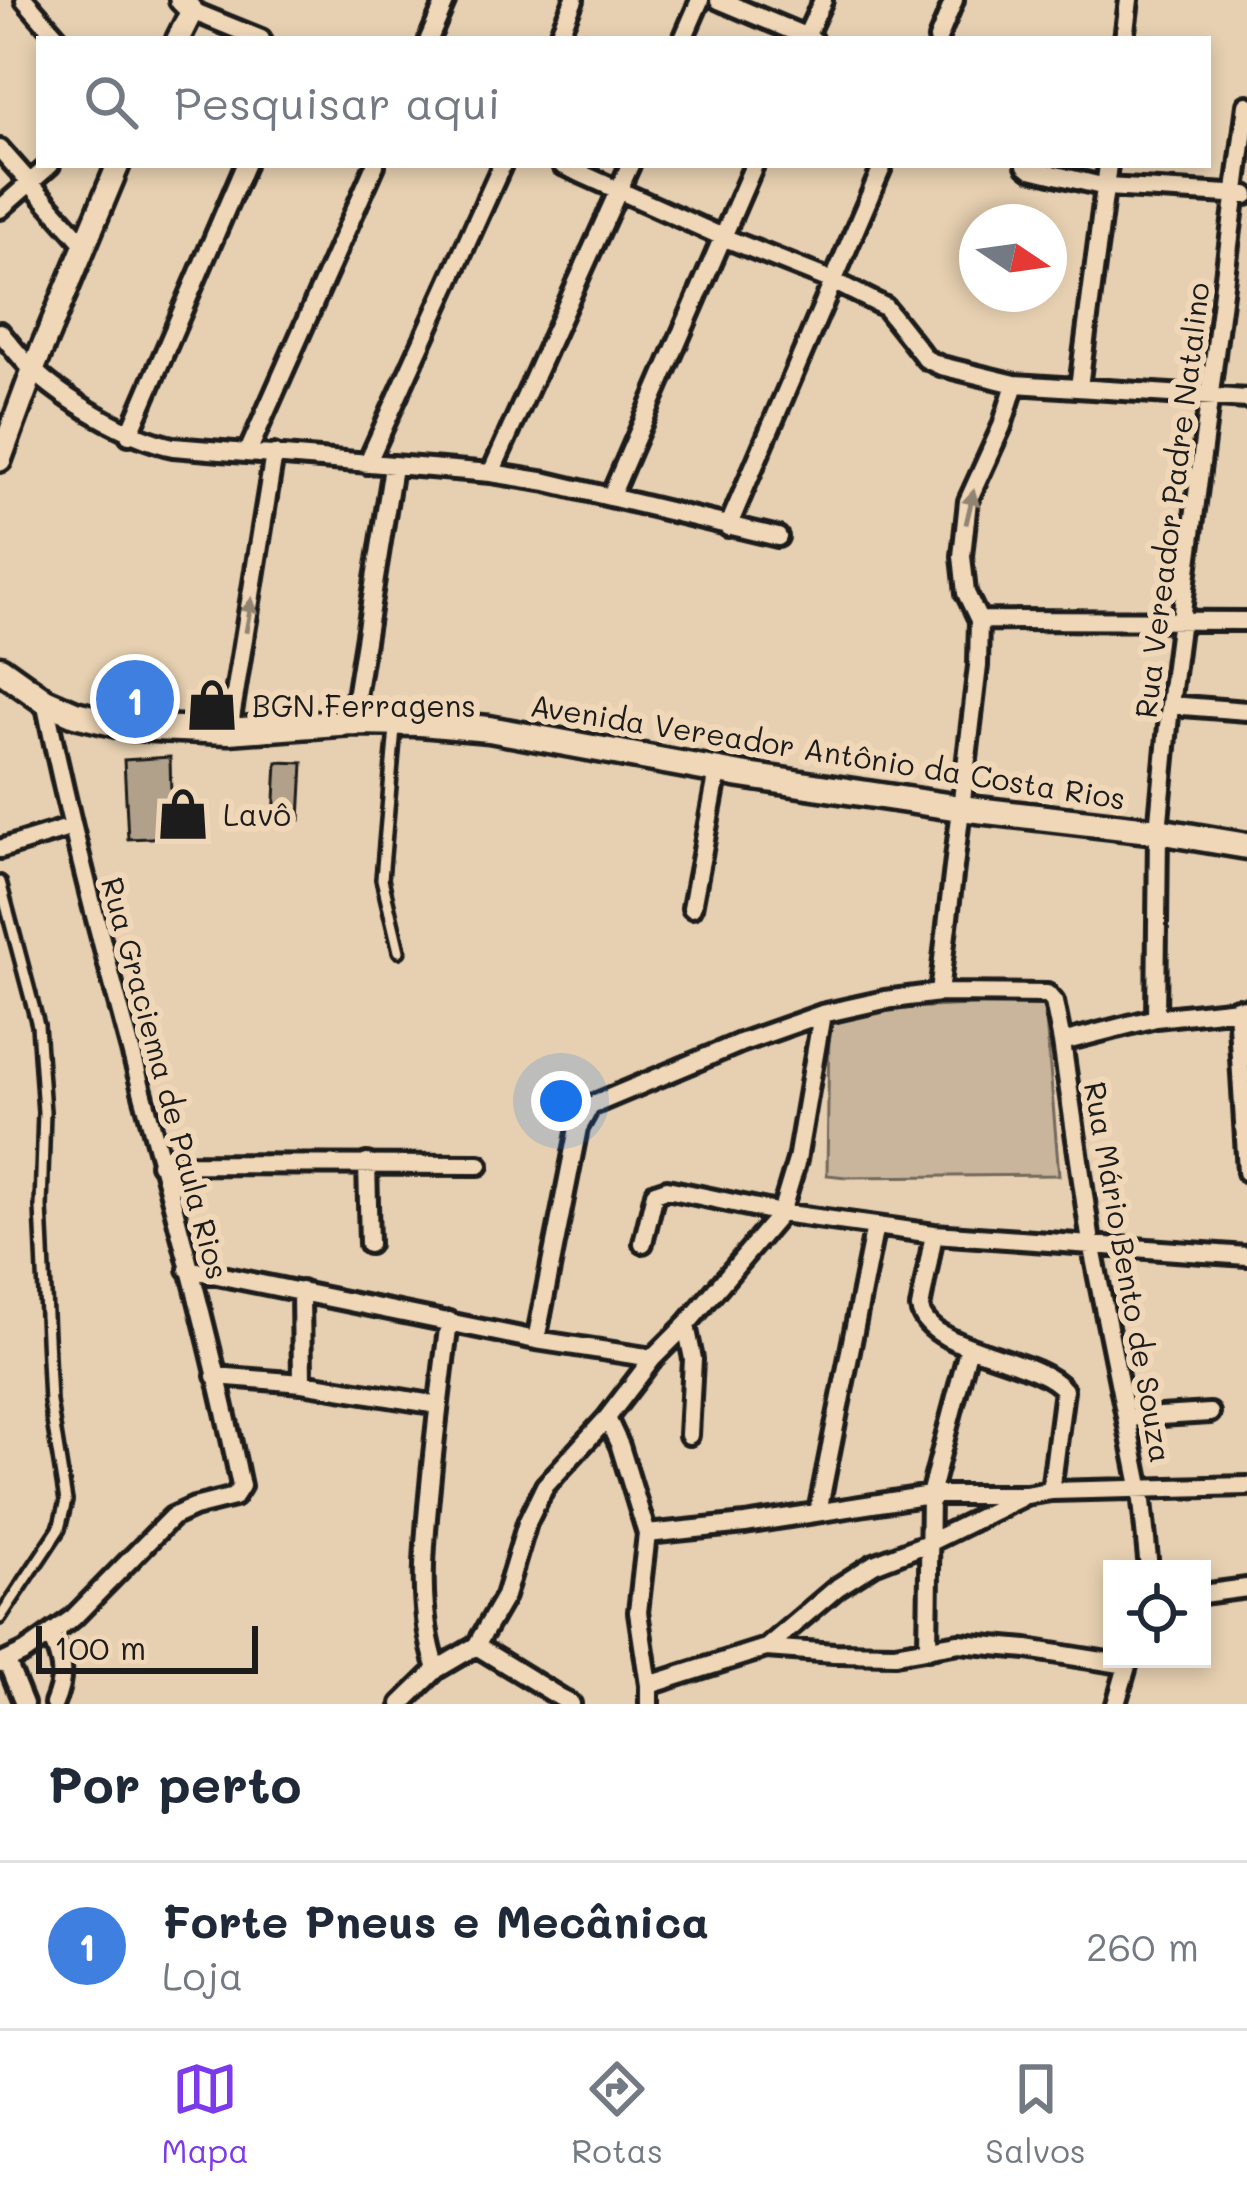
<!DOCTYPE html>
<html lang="pt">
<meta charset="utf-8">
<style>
:root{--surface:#fff;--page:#f2f2f3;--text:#1f2937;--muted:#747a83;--line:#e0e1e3;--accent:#7c3aed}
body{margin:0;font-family:Mali,sans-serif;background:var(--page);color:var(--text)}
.controls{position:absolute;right:36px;bottom:36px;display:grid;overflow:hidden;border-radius:0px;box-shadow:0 6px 18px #0003}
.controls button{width:108px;height:108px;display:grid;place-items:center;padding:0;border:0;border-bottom:3px solid var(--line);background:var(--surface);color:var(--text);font:60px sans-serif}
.compass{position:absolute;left:959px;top:204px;width:108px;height:108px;border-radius:50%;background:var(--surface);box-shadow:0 6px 18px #0003;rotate:103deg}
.scale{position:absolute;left:36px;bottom:30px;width:222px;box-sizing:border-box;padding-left:12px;border:6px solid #1c1c1c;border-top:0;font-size:33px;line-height:42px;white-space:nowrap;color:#1c1c1c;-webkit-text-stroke:9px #efd7b7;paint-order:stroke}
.you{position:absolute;left:561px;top:1101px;width:42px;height:42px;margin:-30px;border:9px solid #fff;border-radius:50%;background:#1a73e8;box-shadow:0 0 0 18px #1a73e833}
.badge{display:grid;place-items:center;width:78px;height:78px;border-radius:50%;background:var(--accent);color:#fff;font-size:39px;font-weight:700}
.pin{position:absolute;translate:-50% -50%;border:6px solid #fff;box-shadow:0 3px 12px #0006}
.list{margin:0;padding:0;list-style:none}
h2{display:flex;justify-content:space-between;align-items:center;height:156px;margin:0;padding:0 48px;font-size:51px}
h2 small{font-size:39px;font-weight:400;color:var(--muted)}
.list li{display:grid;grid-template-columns:78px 1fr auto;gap:36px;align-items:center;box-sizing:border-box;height:168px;padding:0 48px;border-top:3px solid var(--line)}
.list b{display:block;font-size:45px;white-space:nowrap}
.list p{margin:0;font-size:39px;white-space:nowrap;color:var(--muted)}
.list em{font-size:39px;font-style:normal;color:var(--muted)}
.icon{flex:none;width:66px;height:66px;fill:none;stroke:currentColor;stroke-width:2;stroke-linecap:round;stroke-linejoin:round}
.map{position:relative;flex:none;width:1247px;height:1704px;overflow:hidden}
.search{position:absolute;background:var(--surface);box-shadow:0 6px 18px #0003;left:36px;right:36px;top:36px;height:132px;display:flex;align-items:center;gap:30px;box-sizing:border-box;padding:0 42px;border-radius:0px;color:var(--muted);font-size:45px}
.sheet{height:324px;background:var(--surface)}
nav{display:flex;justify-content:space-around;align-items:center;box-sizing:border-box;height:168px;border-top:3px solid var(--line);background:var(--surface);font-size:33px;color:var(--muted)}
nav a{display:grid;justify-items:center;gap:6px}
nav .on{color:var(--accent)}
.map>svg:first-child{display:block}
.green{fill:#c9b59b;stroke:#72685c;stroke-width:3}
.building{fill:#b1a18a;stroke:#1c1c1c;stroke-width:3}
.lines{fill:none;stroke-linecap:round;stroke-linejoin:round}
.service-casing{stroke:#1c1c1c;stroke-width:18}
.minor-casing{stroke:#1c1c1c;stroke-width:26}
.tertiary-casing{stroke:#1c1c1c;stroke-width:30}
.secondary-casing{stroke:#1c1c1c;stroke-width:33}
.service{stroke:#efd7b7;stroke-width:9}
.minor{stroke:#efd7b7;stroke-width:16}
.tertiary{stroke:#efd7b7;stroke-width:21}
.secondary{stroke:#efd7b7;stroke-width:24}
.oneway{fill:#908371}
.labels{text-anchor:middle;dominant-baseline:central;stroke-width:12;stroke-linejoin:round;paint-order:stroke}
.street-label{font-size:30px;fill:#1c1c1c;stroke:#efd7b7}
.poi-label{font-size:30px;fill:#1c1c1c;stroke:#efd7b7;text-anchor:start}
</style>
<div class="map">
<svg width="1247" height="1704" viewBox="0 0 1247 1704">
<rect width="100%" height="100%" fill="#e7d0b1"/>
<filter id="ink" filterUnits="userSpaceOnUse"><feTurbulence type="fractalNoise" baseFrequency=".00833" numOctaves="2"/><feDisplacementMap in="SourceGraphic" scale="24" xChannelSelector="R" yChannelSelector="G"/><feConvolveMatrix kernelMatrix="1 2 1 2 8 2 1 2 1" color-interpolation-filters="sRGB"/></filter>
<g filter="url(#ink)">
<path class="green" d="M1038,1002L1045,1008L1059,1175L846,1177L827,1175L829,1025L886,1009Z"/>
<path class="building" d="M170,757L172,837L128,839L124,760Z
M277,762L303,763L300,820L274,819Z"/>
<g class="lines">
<g class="service-casing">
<path id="service" d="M395,728L382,879L399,951
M0,882L38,1025L44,1112L41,1207L50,1402L66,1501L59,1529L0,1618"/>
</g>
<g class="minor-casing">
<path id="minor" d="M25,0L59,39
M719,0L812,39
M192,11L261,39
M429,39L446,0
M557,39L574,0
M683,39L700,0
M805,39L823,0
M938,39L954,0
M1124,39L1129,0
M0,149L84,244
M562,165L725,238L833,281L885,307L926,359L941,366L1015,384L1247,399
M1026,165L1031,169L1106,187L1246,195
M0,209L50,165
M0,332C10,344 20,357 31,368C63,399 129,438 173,447L491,473L547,482L778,537
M1079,387L1108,165
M129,435L245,165
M248,452L375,165
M367,464L502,165
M491,473L630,165
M611,496L754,165
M728,527L883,165
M979,620L1247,621
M1170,705L1247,711
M352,722L393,467
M229,731L274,454
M0,849L72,827
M692,908L718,771
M939,993L978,666L979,620L966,593L962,556L968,501L1002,426L1015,384
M1237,1008L1247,1172
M1156,1018L1158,831L1170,705L1247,105
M1062,1042L1156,1018L1247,1008
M367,1163L369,1244
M160,1164L479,1165
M934,1234L920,1308C929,1352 1037,1356 1064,1390L1051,1491
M643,1243L655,1193L667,1189L781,1213L934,1234L1247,1256
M188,1269L536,1340L653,1358
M301,1291L302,1383
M686,1325L693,1359L689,1435
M536,1340L578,1128L590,1106L740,1043L822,1014L885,1000L939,993L1047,994L1054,1002L1062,1042L1091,1243L1141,1491L1149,1569
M215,1376L302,1383L438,1405
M607,1418L620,1446L647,1534L638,1612L649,1685V1704
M1127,1418L1210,1413
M818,1512L875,1226
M647,1534L745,1524L930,1495H1026L1051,1491L1247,1486
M1202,1594L1247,1588
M51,1635C62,1664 66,1675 54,1704
M476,1646L571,1704
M766,1648L838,1587L874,1564L928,1543L1022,1497
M928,1649L930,1495L969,1347
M7,1662L24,1704
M0,1664L25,1652L73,1618L172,1517L194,1507L234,1497L241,1486C187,1221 98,965 45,701
M437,1669C417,1609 424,1548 430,1486C435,1431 442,1376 449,1321
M649,1685L766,1648L834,1653L895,1654L959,1643L1027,1649L1127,1665
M401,1704L437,1669L476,1646L505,1596L527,1523L545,1486L607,1418L653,1358L686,1325L781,1213L797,1160L822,1014
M1116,1704L1129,1659"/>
</g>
<g class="tertiary-casing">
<path id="tertiary" d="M178,39L192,11L181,0
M0,460L33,370L118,165"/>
</g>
<g class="secondary-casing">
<path id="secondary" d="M0,669L45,701L75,714L130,727L229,731L352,722L420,723L489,729L741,775L960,808L1158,831L1247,846"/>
</g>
<use href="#service" class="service"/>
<use href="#minor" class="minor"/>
<use href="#tertiary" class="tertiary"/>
<use href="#secondary" class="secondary"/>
</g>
<defs><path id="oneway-solid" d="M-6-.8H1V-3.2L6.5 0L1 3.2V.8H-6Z" transform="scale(3)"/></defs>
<g class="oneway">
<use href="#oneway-solid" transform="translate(970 507) rotate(-77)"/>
<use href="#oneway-solid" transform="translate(249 615) rotate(-80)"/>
</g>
</g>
<defs>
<g id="shop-bare" transform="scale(4.14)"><path d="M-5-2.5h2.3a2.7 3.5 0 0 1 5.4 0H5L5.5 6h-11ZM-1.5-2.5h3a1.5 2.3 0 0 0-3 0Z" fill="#1c1c1c" stroke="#efd7b7" stroke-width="2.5" paint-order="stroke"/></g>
</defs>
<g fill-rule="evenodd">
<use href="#shop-bare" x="212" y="705"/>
<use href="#shop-bare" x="183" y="814"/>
</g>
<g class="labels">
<g class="street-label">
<text transform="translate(1171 500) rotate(-83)">Rua Vereador Padre Natalino</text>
<text transform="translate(828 751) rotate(9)">Avenida Vereador Antônio da Costa Rios</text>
<text transform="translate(166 1078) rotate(75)">Rua Graciema de Paula Rios</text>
<text transform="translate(1129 1272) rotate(80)">Rua Mário Bento de Souza</text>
</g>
<g class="poi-label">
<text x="252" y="705">BGN Ferragens</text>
<text x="223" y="814">Lavô</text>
</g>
</g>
</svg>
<div class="controls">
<button><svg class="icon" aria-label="locate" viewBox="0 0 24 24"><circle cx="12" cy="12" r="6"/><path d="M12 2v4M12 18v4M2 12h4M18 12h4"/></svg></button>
</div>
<svg class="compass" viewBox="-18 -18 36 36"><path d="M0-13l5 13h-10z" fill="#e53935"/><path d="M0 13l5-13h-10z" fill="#747a83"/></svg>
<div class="scale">100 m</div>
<div class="you"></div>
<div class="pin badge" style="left:135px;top:699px;background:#3f7fe0">1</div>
<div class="search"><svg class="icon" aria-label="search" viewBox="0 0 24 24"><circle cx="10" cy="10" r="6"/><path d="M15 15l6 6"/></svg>Pesquisar aqui</div>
</div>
<section class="sheet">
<h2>Por perto<small></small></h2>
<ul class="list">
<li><span class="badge" style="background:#3f7fe0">1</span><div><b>Forte Pneus e Mecânica</b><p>Loja</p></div><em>260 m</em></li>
</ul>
</section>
<nav>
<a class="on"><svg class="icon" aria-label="map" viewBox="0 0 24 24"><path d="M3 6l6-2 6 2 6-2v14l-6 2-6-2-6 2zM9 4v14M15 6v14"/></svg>Mapa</a>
<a><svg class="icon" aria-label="directions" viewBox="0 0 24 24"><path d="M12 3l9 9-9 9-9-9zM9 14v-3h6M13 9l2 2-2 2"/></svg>Rotas</a>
<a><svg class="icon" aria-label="saved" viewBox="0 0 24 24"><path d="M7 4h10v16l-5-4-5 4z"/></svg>Salvos</a>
</nav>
